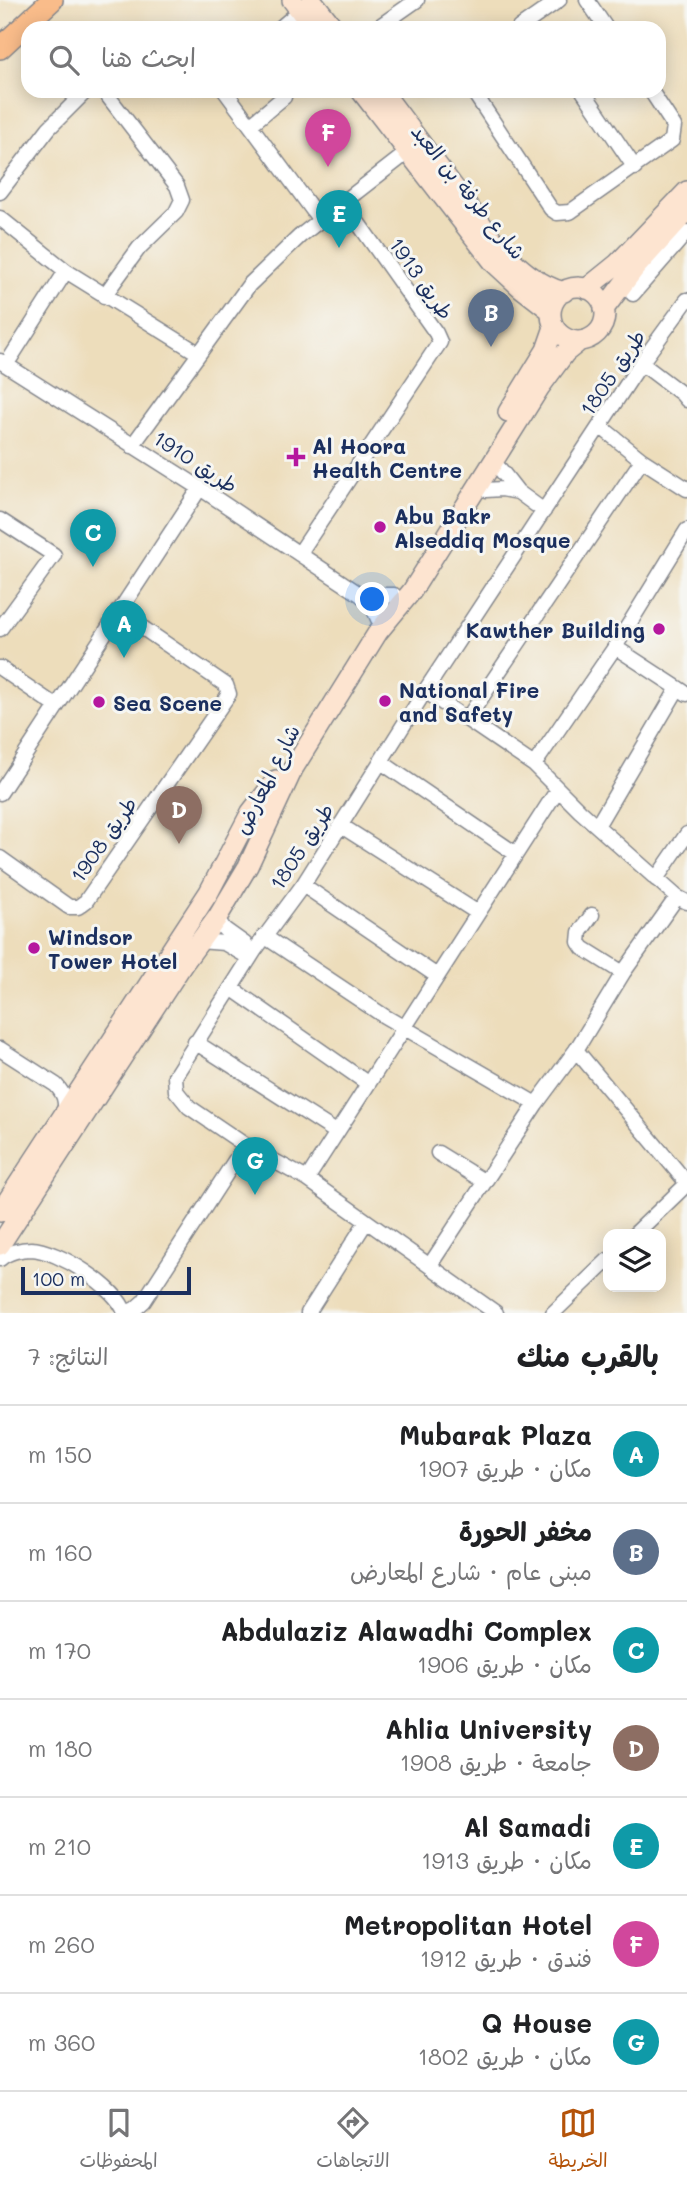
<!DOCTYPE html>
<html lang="ar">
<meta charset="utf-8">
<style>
:root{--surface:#fff;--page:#f2f2f2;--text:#202124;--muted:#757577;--line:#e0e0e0;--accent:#b45309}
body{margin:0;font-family:Mali,"Playpen Sans Arabic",sans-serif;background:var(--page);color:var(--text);direction:rtl}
.controls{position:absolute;right:21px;bottom:21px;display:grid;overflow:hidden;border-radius:14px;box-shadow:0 4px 18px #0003}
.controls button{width:63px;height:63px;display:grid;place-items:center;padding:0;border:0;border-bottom:2px solid var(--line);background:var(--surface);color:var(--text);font:35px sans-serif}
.scale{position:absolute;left:21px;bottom:18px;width:170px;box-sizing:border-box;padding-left:7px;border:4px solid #1b2f5e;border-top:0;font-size:19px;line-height:24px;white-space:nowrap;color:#1b2f5e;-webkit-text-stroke:5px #f6f6f2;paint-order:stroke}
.you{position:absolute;left:373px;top:600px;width:24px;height:24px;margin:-18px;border:5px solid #fff;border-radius:50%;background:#1a73e8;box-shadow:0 0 0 10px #1a73e833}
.badge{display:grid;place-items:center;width:46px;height:46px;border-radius:50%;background:var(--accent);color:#fff;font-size:23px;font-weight:700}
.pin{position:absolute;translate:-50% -58px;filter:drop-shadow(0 2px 4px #0008)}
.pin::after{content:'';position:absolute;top:37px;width:24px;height:21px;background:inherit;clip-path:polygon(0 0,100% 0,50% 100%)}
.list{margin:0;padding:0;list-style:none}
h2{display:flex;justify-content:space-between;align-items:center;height:91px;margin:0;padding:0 28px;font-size:30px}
h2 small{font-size:23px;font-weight:400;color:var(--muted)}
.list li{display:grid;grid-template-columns:46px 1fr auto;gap:21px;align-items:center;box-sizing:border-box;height:98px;padding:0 28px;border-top:2px solid var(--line)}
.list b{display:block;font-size:26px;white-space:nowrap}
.list p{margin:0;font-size:23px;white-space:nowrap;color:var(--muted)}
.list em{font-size:23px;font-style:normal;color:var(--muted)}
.icon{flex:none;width:38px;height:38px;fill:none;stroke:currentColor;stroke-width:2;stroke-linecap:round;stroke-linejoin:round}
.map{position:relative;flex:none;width:687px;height:1313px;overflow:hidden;direction:ltr}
.search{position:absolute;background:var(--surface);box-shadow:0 4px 18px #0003;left:21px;right:21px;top:21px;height:77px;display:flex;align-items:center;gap:18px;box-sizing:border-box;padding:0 24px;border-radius:21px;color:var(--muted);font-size:26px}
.sheet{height:777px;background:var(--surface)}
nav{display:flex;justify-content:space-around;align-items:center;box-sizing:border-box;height:98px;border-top:2px solid var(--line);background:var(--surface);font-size:19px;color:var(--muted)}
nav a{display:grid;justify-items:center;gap:4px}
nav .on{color:var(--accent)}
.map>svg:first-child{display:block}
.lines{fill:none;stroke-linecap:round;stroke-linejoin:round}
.street-casing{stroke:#84868c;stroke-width:17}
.secondary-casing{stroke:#84868c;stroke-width:22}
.primary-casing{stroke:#84868c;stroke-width:24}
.street{stroke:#fff;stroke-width:14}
.secondary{stroke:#fde4d0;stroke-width:19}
.primary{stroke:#f9bc8a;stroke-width:21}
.poi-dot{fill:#b5179e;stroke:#f6f6f2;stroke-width:2.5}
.labels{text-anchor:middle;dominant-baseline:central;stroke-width:6;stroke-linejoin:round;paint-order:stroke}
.street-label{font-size:21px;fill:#1b2f5e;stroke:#f6f6f2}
.poi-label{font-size:21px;font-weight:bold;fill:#1b2f5e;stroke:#f6f6f2;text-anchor:start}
</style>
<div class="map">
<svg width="687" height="1313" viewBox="0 0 687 1313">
<rect width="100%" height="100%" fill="#f6f6f2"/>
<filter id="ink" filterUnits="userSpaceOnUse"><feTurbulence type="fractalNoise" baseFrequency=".0143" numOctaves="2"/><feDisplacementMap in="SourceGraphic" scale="14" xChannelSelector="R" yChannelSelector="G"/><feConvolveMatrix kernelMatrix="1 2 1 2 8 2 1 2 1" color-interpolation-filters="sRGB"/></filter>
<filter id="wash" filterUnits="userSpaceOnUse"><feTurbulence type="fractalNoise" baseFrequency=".00686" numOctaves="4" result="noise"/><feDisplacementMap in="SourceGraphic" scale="28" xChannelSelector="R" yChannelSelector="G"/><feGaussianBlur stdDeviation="1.57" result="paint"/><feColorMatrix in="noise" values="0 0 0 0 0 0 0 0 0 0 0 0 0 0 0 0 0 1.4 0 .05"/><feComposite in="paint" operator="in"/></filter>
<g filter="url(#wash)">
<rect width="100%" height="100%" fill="#edddbb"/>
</g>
<g filter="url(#ink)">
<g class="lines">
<g class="street-casing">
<path id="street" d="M587,0L606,28
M280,28L294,16L299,9
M377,28L417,0
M519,28L559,0
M225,91L320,220
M473,91L551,209L557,213L570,212L672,140L674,126L651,91
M583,91L635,168
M250,125L284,97L285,91
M0,192L49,128L86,91
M0,218L66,271L198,353
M633,294L687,232
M104,296L139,248L176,212L182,200L177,186L104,91
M0,361L200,488L361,595L372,605L378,619
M641,363L682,394L687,400
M6,365L66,271
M600,426L642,460L687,489
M132,446L249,285L300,236L408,152
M500,469L518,492L544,511
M486,490L502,489L518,492
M0,520L54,555L0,629
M299,554L440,342L436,333L344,203
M361,595H394
M615,647L687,694
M0,668L56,706
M425,691L534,765L580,811L677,897L687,902
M467,719L642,460
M381,762L516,854
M534,765L615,647L687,530
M0,793L200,488
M340,825L478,913
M597,826L678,688
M0,858L69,907H78L86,901L229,694L226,685L118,611
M656,879L687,834
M303,885L437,976
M592,915L580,932L579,942L583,948L623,973
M217,918L224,929L245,944
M264,936L384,1016L536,1104
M199,941L224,943L250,958
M231,988L367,1083
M195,1042L336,1132
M0,1049L56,1085C64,1094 66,1100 65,1113
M576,1050L687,1183
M438,1153L485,1182
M307,1179L558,789
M635,1234L687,1184
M0,1259C8,1252 21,1249 31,1249C58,1250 117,1287 125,1313
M430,1265L536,1104L576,1050L623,973L677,897
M126,1313L135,1309L144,1301L245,1145
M308,1313L366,1222
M496,1313L307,1179L245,1145L189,1107L176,1091L175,1076L255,950L303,885L425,691L641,363L687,300
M553,1313L608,1260"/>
</g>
<g class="secondary-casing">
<path id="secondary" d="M292,0L313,28
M312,0L334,28
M361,91L494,263L520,287L551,311
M382,91L498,246C517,266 537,285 564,292
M551 314a27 27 0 1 1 54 0a27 27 0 1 1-54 0Z
M586,289L617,264L687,191
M604,309L636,267L687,211
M508,412L546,350L554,327
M0,1212L209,892L251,812L276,780
M0,1245L183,964L217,918L248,866L293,769L378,632L412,591L540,387L565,353L580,341"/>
</g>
<g class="primary-casing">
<path id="primary" d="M0,48L52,0"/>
</g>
<use href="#street" class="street"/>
<use href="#secondary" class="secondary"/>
<use href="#primary" class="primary"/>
</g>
</g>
<g class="poi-dot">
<path d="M292.5 446.5h7v7h7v7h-7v7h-7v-7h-7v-7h7z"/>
<circle cx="380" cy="527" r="7"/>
<circle cx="659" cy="629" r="7"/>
<circle cx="385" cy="701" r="7"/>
<circle cx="99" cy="702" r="7"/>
<circle cx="34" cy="948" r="7"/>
</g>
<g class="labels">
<g class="street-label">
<text transform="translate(469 191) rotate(51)">شارع طرفة بن العبد</text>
<text transform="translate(422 278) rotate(55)">طريق 1913</text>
<text transform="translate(612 372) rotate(-56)">طريق 1805</text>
<text transform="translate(196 461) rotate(33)">طريق 1910</text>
<text transform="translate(266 779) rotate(-63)">شارع المعارض</text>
<text transform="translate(103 839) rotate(-55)">طريق 1908</text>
<text transform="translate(301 846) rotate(-57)">طريق 1805</text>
</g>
<g class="poi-label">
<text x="312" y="445">Al Hoora<tspan x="312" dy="24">Health Centre</tspan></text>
<text x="394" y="515">Abu Bakr<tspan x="394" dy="24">Alseddiq Mosque</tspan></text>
<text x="645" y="629" text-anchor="end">Kawther Building</text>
<text x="399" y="689">National Fire<tspan x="399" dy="24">and Safety</tspan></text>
<text x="113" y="702">Sea Scene</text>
<text x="48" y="936">Windsor<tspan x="48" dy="24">Tower Hotel</tspan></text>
</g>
</g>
</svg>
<div class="controls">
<button><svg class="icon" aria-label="layers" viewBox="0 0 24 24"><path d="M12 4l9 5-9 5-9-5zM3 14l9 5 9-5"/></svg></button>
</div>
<div class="scale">100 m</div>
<div class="you"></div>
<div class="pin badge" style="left:124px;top:658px;background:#0f9aa8">A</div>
<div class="pin badge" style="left:491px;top:347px;background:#5c6f8a">B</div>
<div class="pin badge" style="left:93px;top:567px;background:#0f9aa8">C</div>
<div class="pin badge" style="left:179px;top:844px;background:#8d6e63">D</div>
<div class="pin badge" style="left:339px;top:248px;background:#0f9aa8">E</div>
<div class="pin badge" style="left:328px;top:167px;background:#d1479c">F</div>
<div class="pin badge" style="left:255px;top:1195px;background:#0f9aa8">G</div>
<div class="search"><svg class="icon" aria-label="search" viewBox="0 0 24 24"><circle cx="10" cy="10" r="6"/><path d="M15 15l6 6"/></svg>ابحث هنا</div>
</div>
<section class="sheet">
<h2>بالقرب منك<small>النتائج: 7</small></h2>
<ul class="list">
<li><span class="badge" style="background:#0f9aa8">A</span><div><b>Mubarak Plaza</b><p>مكان · طريق 1907</p></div><em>150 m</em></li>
<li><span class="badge" style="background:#5c6f8a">B</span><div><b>مخفر الحورة</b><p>مبنى عام · شارع المعارض</p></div><em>160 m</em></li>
<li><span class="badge" style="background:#0f9aa8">C</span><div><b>Abdulaziz Alawadhi Complex</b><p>مكان · طريق 1906</p></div><em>170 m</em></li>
<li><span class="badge" style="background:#8d6e63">D</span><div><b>Ahlia University</b><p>جامعة · طريق 1908</p></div><em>180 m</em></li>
<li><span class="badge" style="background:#0f9aa8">E</span><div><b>Al Samadi</b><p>مكان · طريق 1913</p></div><em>210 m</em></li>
<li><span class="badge" style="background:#d1479c">F</span><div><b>Metropolitan Hotel</b><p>فندق · طريق 1912</p></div><em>260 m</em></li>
<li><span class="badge" style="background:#0f9aa8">G</span><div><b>Q House</b><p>مكان · طريق 1802</p></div><em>360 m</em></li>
</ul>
</section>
<nav>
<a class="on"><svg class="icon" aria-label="map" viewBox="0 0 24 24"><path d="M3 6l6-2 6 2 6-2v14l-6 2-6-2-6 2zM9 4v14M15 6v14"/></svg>الخريطة</a>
<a><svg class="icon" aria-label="directions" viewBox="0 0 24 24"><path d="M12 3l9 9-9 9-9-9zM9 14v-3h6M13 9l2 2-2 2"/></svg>الاتجاهات</a>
<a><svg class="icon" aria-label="saved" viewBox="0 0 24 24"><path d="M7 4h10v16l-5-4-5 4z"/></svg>المحفوظات</a>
</nav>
